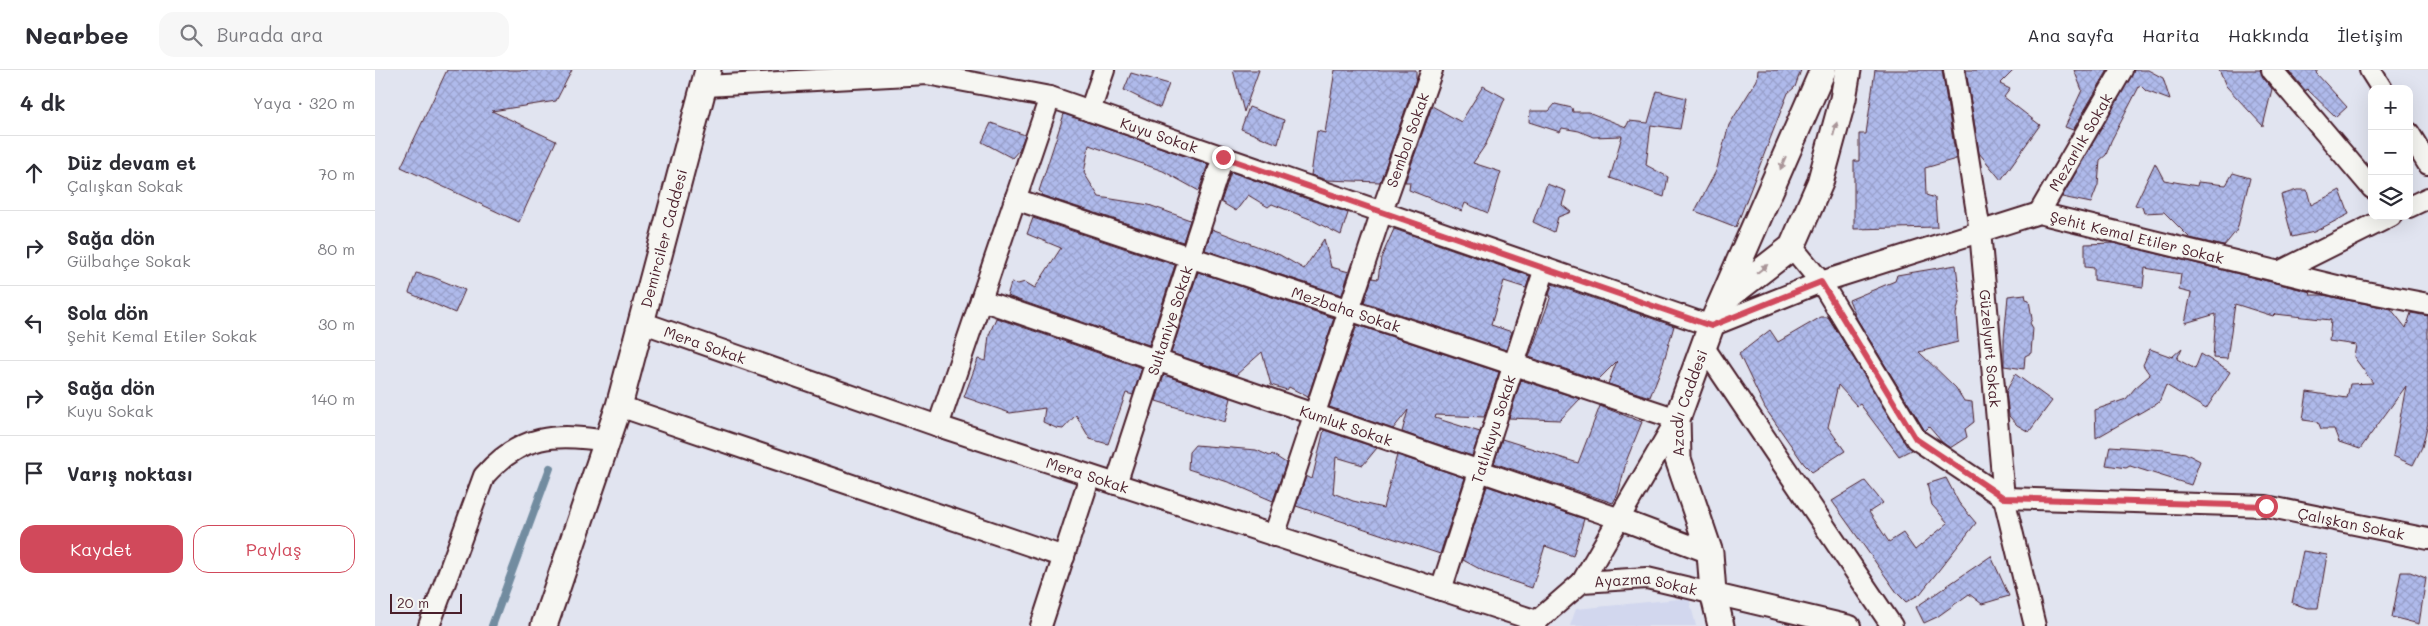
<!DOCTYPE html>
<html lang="tr">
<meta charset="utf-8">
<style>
:root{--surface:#fff;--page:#f7f7f7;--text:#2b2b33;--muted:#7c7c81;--line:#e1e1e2;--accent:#d1495b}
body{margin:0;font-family:Mali,sans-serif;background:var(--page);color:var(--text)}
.controls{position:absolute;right:15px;top:15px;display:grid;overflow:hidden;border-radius:10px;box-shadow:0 5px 20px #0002}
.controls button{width:45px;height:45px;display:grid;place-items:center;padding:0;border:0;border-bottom:1px solid var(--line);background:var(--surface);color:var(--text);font:25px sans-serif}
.scale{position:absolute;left:15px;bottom:12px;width:72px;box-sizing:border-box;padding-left:5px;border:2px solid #4a1f2b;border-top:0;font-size:14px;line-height:18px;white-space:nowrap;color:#4a1f2b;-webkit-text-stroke:4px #f6f6f2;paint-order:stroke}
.stop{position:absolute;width:15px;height:15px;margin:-11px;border:4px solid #d1495b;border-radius:50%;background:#fff}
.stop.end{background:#d1495b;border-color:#fff;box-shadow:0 1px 5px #0008}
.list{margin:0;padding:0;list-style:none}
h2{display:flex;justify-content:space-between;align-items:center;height:65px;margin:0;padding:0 20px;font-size:21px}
h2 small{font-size:16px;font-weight:400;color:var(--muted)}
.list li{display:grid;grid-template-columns:32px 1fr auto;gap:15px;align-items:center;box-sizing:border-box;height:75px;padding:0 20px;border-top:1px solid var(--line)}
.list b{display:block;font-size:19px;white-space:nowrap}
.list p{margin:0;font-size:16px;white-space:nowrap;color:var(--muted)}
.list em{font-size:16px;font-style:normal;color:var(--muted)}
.actions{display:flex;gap:10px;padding:15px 20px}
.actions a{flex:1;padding:11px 0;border:1px solid var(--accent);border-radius:15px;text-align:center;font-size:18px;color:var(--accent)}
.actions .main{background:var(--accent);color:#fff}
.icon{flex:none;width:28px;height:28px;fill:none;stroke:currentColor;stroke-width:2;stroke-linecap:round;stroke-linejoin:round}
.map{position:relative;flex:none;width:2053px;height:556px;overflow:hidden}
header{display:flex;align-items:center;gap:30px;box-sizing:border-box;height:70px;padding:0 25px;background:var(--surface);border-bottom:1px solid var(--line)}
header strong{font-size:24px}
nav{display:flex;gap:28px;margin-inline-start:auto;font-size:18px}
.search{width:350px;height:45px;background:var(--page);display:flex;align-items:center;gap:12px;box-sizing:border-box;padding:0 18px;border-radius:15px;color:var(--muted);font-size:19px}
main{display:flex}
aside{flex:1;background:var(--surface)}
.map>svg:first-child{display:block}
.built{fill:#d2d7ee}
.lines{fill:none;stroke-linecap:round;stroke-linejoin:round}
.stream{stroke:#728ca0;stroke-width:8}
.building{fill:url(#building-cross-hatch);stroke:#4a1f2b}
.minor-casing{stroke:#4a1f2b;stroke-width:24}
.tertiary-casing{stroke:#4a1f2b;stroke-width:29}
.minor{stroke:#f6f6f2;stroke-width:20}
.tertiary{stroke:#f6f6f2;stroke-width:25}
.oneway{fill:#a99598}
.route{stroke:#d1495b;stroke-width:6}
.labels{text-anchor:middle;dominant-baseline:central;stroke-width:4.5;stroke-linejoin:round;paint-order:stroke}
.street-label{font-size:15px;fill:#4a1f2b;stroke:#f6f6f2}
</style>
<header>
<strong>Nearbee</strong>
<div class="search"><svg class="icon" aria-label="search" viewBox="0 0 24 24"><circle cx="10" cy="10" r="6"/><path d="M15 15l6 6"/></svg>Burada ara</div>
<nav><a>Ana sayfa</a><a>Harita</a><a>Hakkında</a><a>İletişim</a></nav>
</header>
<main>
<aside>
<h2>4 dk<small>Yaya · 320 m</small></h2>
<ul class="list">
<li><svg class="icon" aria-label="ahead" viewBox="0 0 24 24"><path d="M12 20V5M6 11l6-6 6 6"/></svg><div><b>Düz devam et</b><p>Çalışkan Sokak</p></div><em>70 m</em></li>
<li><svg class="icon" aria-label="right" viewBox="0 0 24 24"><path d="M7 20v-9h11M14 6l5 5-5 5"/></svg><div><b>Sağa dön</b><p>Gülbahçe Sokak</p></div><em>80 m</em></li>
<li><svg class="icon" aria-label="left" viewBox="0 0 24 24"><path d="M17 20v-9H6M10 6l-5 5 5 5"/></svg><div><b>Sola dön</b><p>Şehit Kemal Etiler Sokak</p></div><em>30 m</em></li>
<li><svg class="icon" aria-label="right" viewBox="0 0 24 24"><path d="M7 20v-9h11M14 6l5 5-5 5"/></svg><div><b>Sağa dön</b><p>Kuyu Sokak</p></div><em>140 m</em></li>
<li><svg class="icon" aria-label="arrive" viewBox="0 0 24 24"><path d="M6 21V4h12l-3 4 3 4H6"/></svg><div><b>Varış noktası</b></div></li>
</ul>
<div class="actions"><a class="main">Kaydet</a><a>Paylaş</a></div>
</aside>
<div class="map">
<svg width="2053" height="556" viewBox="0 0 2053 556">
<defs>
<pattern id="building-cross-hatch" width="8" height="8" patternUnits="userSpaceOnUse" patternTransform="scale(1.25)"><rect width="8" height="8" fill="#afbaeb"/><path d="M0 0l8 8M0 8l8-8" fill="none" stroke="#989fca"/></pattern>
</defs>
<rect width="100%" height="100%" fill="#e1e4f0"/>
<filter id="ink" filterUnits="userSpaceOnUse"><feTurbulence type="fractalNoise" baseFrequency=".02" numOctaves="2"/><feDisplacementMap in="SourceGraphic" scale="10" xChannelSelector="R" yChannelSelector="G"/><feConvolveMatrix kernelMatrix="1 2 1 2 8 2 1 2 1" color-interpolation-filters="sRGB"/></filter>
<g filter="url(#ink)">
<path class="built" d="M1314,528L1321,556H1195L1201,539Z"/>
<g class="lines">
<path class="stream" d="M117,556L175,398"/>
</g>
<path class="building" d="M72,0H197L181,31L117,41L181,71L144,152L26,97Z
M858,0H884L869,42Z
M960,0H1041V9L1005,112L952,110L936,105L942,61L950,63Z
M1383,0H1426L1420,17L1413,23L1409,33L1361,157L1320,141L1341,101L1354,55L1382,10Z
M1500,0H1567L1581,89L1550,98L1551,125L1560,128L1562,157L1479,159V91H1484V64H1491Z
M1591,0H1639L1625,14L1635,19L1629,27L1665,55L1626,110L1604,83Z
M1699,0H1733L1698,60L1690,57L1707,20Z
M1759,0H1773L1788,8L1795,30L1771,21L1765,15L1736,71L1731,85L1725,90L1723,115L1716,133L1687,127Z
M1844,0H1885L1888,7L1897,19L1888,56L1851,16Z
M1913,0H1943L1941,3L1972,37L1961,47L1932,19L1931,21Z
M756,3L794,14L785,38L749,20Z
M1108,16L1130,28L1111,74L1098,93L1126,102L1113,143L1090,133L1087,141L1034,120L1035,112H1030L1057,36L1086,52Z
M1282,21L1311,28L1305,59L1276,55L1271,95L1293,107L1289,127L1235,108L1247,66L1218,67L1204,61L1187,58L1185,62L1154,52L1155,41H1174L1180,34L1197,38L1198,42H1213L1251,57L1254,51L1273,53Z
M874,37L909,50L903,74L866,59Z
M689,44L833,94L824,121L788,101L714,75L709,103L724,127L774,135L815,150L808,172L666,125L667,123L664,121Z
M616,53L650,65L644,80L637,88L607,72Z
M1780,93L1789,110L1822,116L1823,112L1851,115L1858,103L1875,108L1862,160L1849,176L1815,168L1789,142L1769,143L1767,137L1760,135Z
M856,102L973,143L966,165L935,149L897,134L893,137L873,125L861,141L846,132Z
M1172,114L1191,121L1187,135L1196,142L1183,147L1179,162L1158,152Z
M1922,120H1932L1936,135L1965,120L1974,144L1939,162L1917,167L1906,125Z
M658,148L800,195L774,275L632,226L636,213L643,214L650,212L660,218L686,178L652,164Z
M837,159L905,185L929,199L949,169L956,197L974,202L967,225L830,180Z
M1019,159L1155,206L1151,218L1129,211L1116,255L1137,262L1131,280L989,232L997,208L1003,209L1006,188Z
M1739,173L1936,222L1935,225H1948L2016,239L2031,258L2036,243L2053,246V353L2047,377L2038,395L2018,386L2031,316L1985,379L1964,372L1959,359H1946L1943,352L1928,350L1932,322L1972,328L1975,314L1998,313L1979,287L1981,275L1954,271L1956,250L1900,244L1898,246L1860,234L1852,289L1838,288L1841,244L1810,253L1816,223L1804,220L1806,204L1770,198L1768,217L1719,210V198L1710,197V174Z
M1581,195L1585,228L1581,244L1583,272L1544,282L1581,318L1589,331L1597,332L1599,352L1590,359L1592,367L1575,378L1567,372L1554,357L1550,361L1482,249L1474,230L1520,211L1522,205Z
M823,202L959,248L933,327L914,317L912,320L896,315L887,282L861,305L796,283Z
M41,203L58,207L90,220L80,243L34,223Z
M1177,214L1299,256L1288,294L1275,327L1233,314L1242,291L1223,310L1154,287L1176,226H1174Z
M1650,224L1651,229L1654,230L1657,249L1655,253L1658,258L1656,283L1650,286L1649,299L1629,296V269L1633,226Z
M1446,247H1453L1536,380L1524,386L1485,334L1482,336L1463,315L1453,357L1470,381L1437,402L1429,394L1390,338L1364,284L1395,260L1403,272Z
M621,248L767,298L758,325L751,323L733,374L715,369L701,345L688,359L681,358L668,352L670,338L635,343L589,327L603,289L611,291L614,265Z
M982,255L1124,302L1109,347L1061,345L1060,348L1105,362L1097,386L1027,362L1033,340L1018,359L954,337Z
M1807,278L1802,289L1820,299L1826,284L1855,302L1831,339L1791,315L1784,332L1721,368L1720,340L1751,329L1760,318L1775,305L1768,295L1775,279L1797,287Z
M1640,304L1677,331L1654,362L1642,355L1634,346L1631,322Z
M789,305L856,328L850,352L781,331Z
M1146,310L1205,329L1185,350L1134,348Z
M1225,336L1267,352L1252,389L1243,424L1238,433L1119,393L1127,369L1203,393Z
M949,360L1002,378L988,395L961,387L958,423L978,431L1008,438L1022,385L1090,408L1065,484L921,436L931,406L937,409Z
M820,375L881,380L895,386L897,384L911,393L898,431L856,413L813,399L814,382Z
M1735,376L1790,380L1810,383L1825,391L1816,415L1755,396L1751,398L1731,395Z
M1571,408L1584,433L1601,453L1545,524L1531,532L1523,524L1457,431L1490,411L1508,433L1494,442L1514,472L1528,463L1540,480L1573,453L1557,435L1552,414Z
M1112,416L1209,449L1198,486L1170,476L1157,518L1112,503L1088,490Z
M1928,481L1952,485L1943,538H1932L1917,533Z
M1616,486L1634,526L1607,534L1594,524L1562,547L1549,553L1541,537Z
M2026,502H2035L2051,508L2044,554L2017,547Z"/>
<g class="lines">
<g class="minor-casing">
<g id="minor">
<path id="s1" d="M1579,0L1605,161L1629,428L1660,556"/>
<path d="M1897,0L1997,118"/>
<path d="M1995,0L2007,19"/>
<path id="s2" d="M331,16L552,4L675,27L1336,256L1446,212L1664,143L1970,218L2053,234"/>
<path d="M715,41L729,0"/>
<path d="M2034,63L2053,94"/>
<path id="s3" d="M640,129L1302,349L1207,512"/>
<path d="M2034,137L2053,128"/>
<path id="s4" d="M1664,143L1747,0"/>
<path id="s5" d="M1417,177L1446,212L1541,369L1629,428L1891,436L2053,469"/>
<path d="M1904,202L2016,146"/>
<path id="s6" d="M606,230L1245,449L1335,483"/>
<path id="s7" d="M266,252L563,356L1162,551"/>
<path d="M1328,276L1517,556"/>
<path d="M244,336L689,487"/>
<path d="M563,356L675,27"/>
<path id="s8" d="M741,414L848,87"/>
<path id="s9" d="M899,466L1007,141L1057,0"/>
<path id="s10" d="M1066,520L1170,198"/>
<path d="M54,556L109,406C146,364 180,363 233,371"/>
<path d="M666,556L715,406"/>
<path id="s11" d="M1161,556L1162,551L1207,512L1272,508L1475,556"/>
</g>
</g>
<g class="tertiary-casing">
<g id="tertiary">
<path d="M1351,228L1417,177L1445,113L1468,29L1473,0"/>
<path id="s12" d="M169,556L244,336L333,0"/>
<path id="s13" d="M1346,556L1338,522L1335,483L1303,389L1302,349L1336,256L1448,0"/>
</g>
</g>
<use href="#minor" class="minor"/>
<use href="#tertiary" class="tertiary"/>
</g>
<defs><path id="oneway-solid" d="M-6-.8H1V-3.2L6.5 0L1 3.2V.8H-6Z" transform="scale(1.25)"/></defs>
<g class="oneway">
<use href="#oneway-solid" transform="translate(1460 59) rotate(-75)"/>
<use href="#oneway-solid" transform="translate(1408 93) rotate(113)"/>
<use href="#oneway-solid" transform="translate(1387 199) rotate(-38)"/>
</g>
</g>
<g class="lines" filter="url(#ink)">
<path class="route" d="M848,87L1336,256L1446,212L1541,369L1629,428L1891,436"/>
</g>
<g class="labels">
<g class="street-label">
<text stroke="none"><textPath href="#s2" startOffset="462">Kuyu Sokak</textPath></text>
<text stroke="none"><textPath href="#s9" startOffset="418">Sembol Sokak</textPath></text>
<text stroke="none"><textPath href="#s4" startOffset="82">Mezarlık Sokak</textPath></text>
<text stroke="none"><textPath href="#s2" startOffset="1494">Şehit Kemal Etiler Sokak</textPath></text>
<text stroke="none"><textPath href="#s12" startOffset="406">Demirciler Caddesi</textPath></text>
<text stroke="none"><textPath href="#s3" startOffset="349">Mezbaha Sokak</textPath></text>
<text stroke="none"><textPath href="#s8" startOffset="172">Sultaniye Sokak</textPath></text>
<text stroke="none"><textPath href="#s7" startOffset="68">Mera Sokak</textPath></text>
<text stroke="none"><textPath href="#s1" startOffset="281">Güzelyurt Sokak</textPath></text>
<text stroke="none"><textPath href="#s13" startOffset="231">Azadlı Caddesi</textPath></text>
<text stroke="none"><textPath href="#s6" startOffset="386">Kumluk Sokak</textPath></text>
<text stroke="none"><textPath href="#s10" startOffset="169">Tatlıkuyu Sokak</textPath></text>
<text stroke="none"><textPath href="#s7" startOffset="472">Mera Sokak</textPath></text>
<text stroke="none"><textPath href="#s5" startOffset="684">Çalışkan Sokak</textPath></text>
<text stroke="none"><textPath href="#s11" startOffset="129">Ayazma Sokak</textPath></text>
</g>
</g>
</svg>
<div class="controls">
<button>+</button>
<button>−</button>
<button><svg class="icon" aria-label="layers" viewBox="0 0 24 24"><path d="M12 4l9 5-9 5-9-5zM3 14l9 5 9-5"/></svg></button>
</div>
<div class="scale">20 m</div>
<div class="stop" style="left:1891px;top:436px"></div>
<div class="stop end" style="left:848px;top:87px"></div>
</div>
</main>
